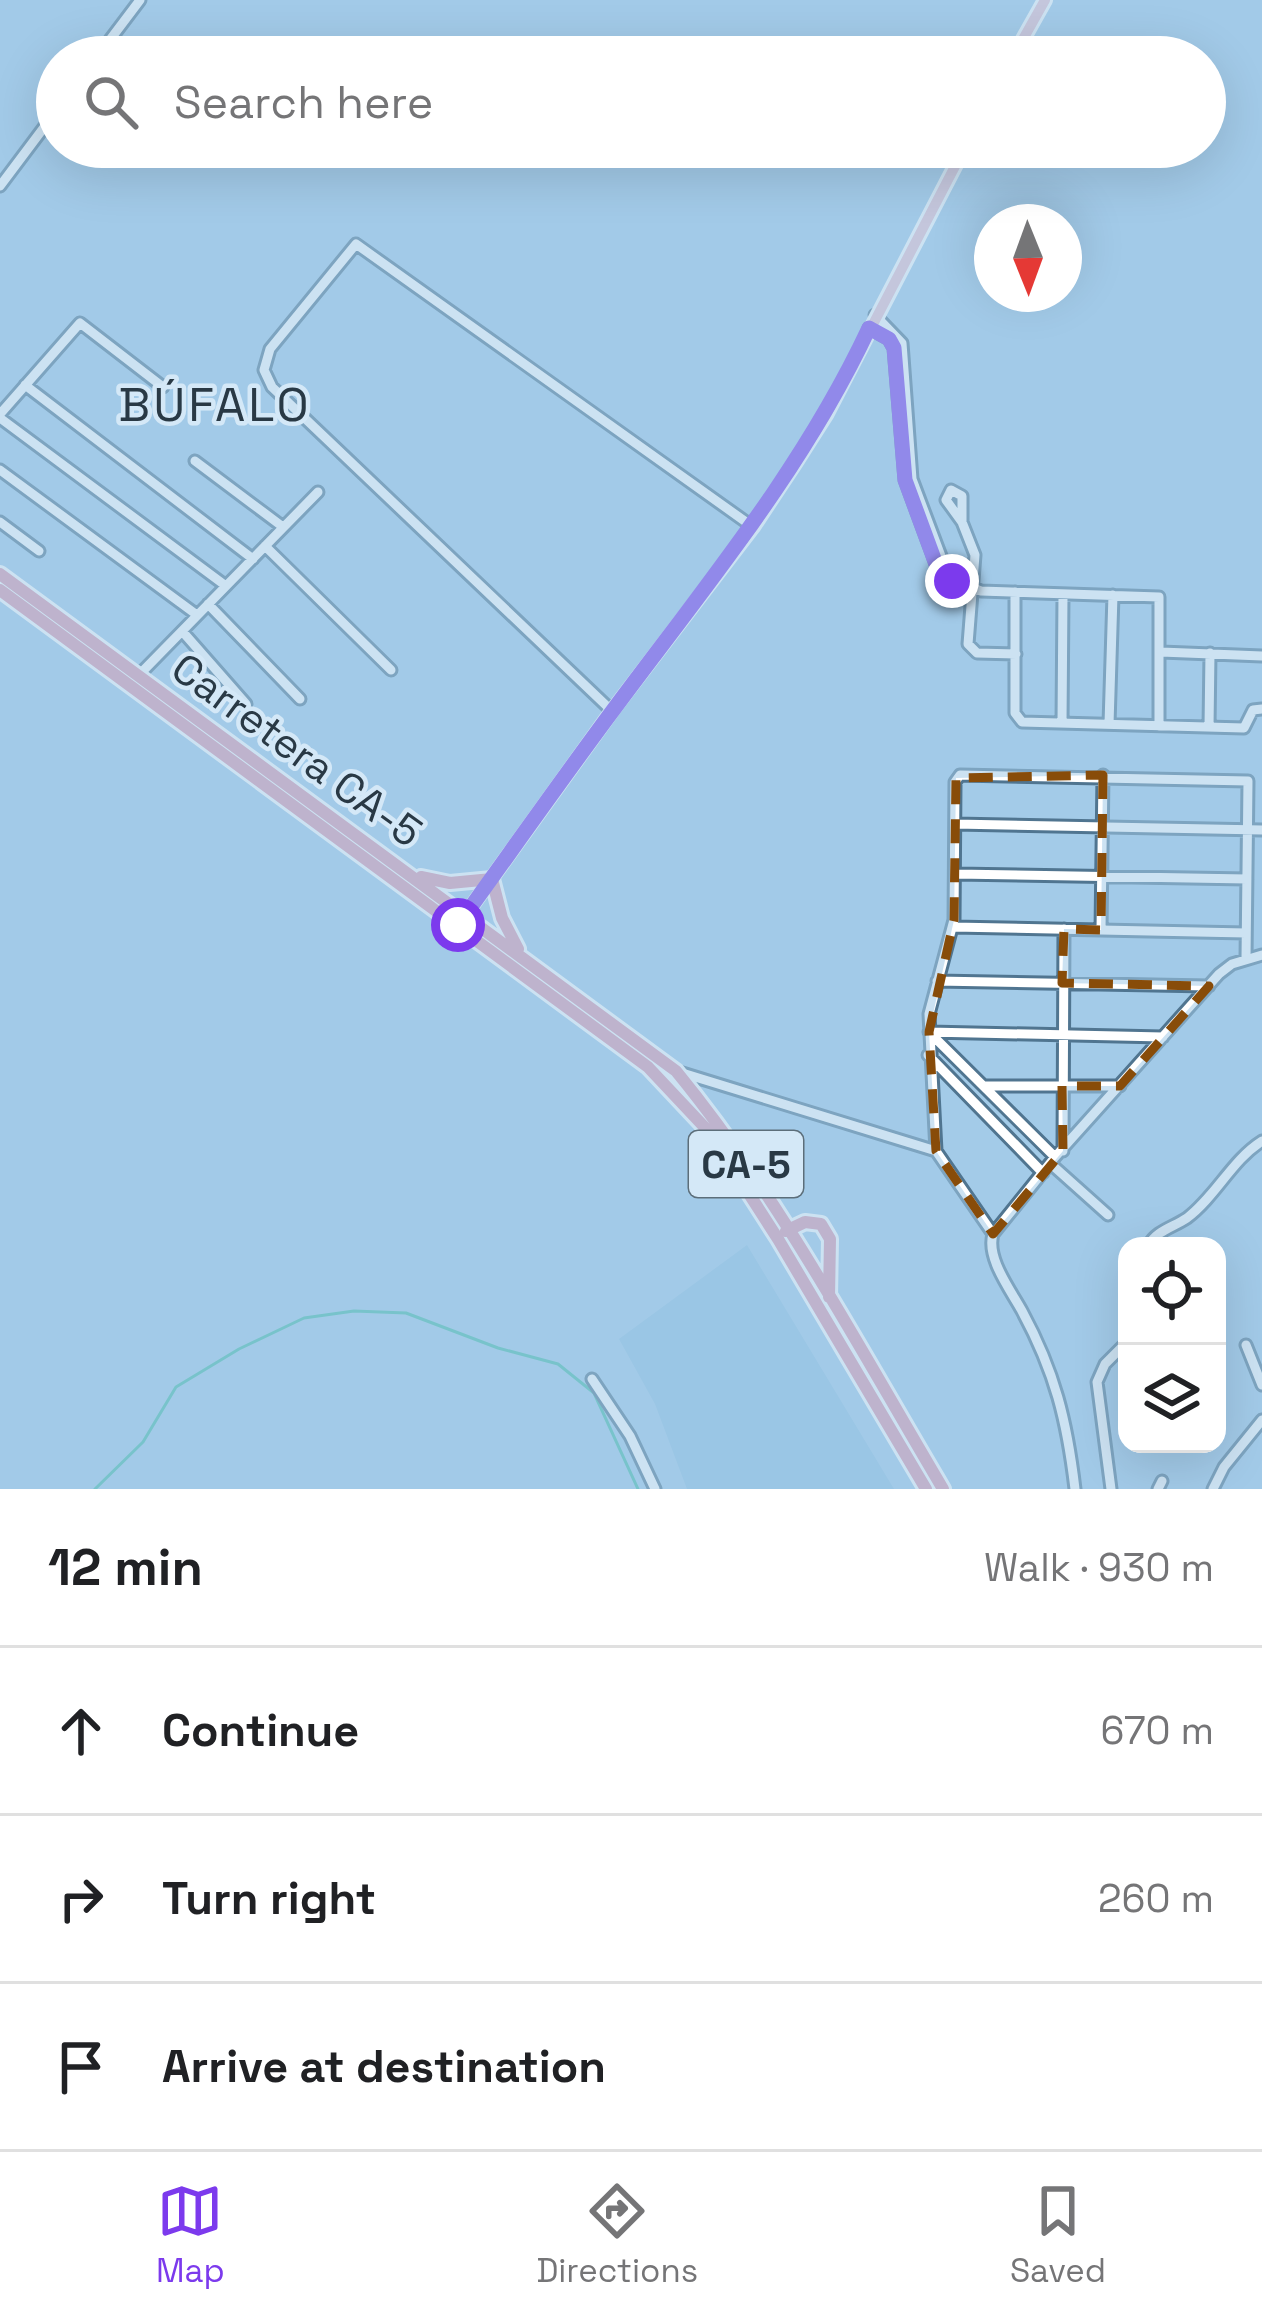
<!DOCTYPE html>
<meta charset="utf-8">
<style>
:root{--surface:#fff;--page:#f6f6f6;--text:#202124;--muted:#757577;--line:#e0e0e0;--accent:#7c3aed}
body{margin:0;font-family:"Space Grotesk",sans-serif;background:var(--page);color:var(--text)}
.controls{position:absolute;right:36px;bottom:36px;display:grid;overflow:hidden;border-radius:24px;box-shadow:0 12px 48px #0002}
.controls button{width:108px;height:108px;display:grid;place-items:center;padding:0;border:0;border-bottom:3px solid var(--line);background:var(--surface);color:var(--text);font:60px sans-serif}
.compass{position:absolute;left:974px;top:204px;width:108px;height:108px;border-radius:50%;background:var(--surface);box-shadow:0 12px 48px #0002;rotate:179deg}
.stop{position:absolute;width:36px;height:36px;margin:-27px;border:9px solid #7c3aed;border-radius:50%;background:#fff}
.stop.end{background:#7c3aed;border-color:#fff;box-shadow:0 3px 12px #0008}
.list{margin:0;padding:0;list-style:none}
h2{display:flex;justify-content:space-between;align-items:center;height:156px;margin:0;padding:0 48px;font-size:51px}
h2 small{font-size:39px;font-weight:400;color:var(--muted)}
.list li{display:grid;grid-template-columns:78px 1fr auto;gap:36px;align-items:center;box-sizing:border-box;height:168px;padding:0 48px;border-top:3px solid var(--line)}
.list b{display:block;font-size:45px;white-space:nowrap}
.list em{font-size:39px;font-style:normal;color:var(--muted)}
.icon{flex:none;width:66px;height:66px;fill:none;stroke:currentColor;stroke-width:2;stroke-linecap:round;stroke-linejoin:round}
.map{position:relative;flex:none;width:1262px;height:1489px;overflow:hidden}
.search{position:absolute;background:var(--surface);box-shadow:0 12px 48px #0002;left:36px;right:36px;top:36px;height:132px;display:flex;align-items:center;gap:30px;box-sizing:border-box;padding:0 42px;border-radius:66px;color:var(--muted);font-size:45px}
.sheet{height:660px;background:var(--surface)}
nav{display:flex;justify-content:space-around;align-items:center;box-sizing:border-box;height:168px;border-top:3px solid var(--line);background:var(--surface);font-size:33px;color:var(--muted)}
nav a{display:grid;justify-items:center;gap:6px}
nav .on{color:var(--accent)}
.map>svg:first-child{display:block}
.built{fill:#91c0e2}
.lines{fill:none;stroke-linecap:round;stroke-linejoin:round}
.stream{stroke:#46bba8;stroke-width:3}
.minor-casing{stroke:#507590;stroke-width:15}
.major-casing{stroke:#fff;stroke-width:16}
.highway-casing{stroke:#fff;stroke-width:18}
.minor{stroke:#fff;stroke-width:9}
.major{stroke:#edc1ce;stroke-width:10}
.highway{stroke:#e197ad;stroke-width:12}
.route{stroke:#7c3aed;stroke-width:15}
.marked{fill:none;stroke:#884c09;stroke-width:9;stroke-dasharray:24 15;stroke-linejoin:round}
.labels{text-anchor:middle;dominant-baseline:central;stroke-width:9;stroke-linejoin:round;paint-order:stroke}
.shield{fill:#d4e8f7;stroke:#5c6e7a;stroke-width:3}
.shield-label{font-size:39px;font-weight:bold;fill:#293945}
.street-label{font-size:42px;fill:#293945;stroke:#d4e8f7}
.quarter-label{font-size:48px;letter-spacing:3px;fill:#293945;stroke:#d4e8f7}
</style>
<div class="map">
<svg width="1262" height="1489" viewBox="0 0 1262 1489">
<rect width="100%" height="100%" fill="#a3cbe8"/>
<path class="built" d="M747,1245L894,1489H687L655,1404L619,1339Z"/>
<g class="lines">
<path class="stream" d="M95,1489L143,1442L176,1387L239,1349L304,1318L354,1311L406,1313L498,1348L558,1364L594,1393L638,1489"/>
<g class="minor-casing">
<path id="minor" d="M97,57L140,0
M0,186L57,110
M875,315L902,343L912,479L947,572V581
M869,328L889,339L894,348L905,480L940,575L981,591L1159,597V726
M25,385L253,559
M0,414L80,323L163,387
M0,418L226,586
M195,461L283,527
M0,470L197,615
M0,522L39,551
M962,522V496L951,490L946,500L962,522L975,555L968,644L977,653L1016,654
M265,546L391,670
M1015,592V713L1022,722L1244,728L1253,710L1262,709
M208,604L300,699
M182,631L246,704
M1161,652L1262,656
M138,676L318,492
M612,711L272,387L264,370L270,349L356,244L753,527
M1062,723L1063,595
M1109,724L1113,595
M1209,727L1210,653
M955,824L1262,830
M956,874L1247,879
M953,927L1246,933
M1101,930L1103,775
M937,981L1209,986
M929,1032L1163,1037
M929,1032L1055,1157
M928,1055L1043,1173
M679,1072L936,1151L993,1234C986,1258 1010,1289 1022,1311C1055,1372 1067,1421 1075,1489
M984,1086H1120
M936,1151L929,1014L954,920L955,782L960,775L1248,781L1246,958
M1063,1151L1064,929
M1051,1164L1108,1215
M993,1234L1055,1157L1219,974L1232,964L1262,955
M1148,1246C1157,1230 1172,1228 1187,1218C1216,1196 1232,1160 1262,1141
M1246,1345L1262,1385
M592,1379L630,1436L655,1489
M1111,1489L1097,1382L1105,1364L1127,1342
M1158,1489L1162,1481
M1213,1489L1224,1467L1262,1420"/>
</g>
<g class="major-casing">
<path id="major" d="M1013,57L1045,0
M461,921L612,711L753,527L796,462L826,415L965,147"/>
</g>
<g class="highway-casing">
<path id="highway" d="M0,574L676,1071C781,1199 859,1348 943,1489
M0,590L648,1067L710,1133L778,1239L926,1489
M421,877L450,883L492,879L502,918L518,949
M786,1231L805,1222L821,1224L830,1239L829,1297"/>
</g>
<use href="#minor" class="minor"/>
<use href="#major" class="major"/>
<use href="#highway" class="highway"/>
</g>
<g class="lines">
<path class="route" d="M458,925C510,853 561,780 614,709C706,585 803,469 869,328L889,339L894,348L905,480L940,575L952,581"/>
</g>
<path d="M0 0H1262V1489H0ZM1103,775L1101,930L1064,929L1062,983L1209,986L1120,1086H1062L1063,1151L993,1234L936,1151L929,1032L954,920L956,778Z" fill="#a3cbe8" fill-opacity=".55" fill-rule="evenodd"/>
<path class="marked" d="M1103,775L1101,930L1064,929L1062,983L1209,986L1120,1086H1062L1063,1151L993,1234L936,1151L929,1032L954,920L956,778Z"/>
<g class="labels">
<rect class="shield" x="689" y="1131" width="114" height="66" rx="9"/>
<g class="shield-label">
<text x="746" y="1164">CA-5</text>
</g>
<g class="street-label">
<text transform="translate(297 750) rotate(36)">Carretera CA-5</text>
</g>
<g class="quarter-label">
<text x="215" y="404">BÚFALO</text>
</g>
</g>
</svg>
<div class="controls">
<button><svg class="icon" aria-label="locate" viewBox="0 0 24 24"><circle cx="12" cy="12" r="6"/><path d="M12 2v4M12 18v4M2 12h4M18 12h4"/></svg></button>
<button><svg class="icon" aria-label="layers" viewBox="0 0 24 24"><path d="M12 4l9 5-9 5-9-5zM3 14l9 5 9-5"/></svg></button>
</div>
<svg class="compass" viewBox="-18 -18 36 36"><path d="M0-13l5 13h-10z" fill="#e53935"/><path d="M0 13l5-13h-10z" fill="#757577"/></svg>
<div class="stop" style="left:458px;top:925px"></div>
<div class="stop end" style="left:952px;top:581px"></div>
<div class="search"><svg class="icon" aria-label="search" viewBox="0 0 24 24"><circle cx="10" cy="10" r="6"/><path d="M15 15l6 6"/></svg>Search here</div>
</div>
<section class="sheet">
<h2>12 min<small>Walk · 930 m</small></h2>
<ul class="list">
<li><svg class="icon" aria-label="ahead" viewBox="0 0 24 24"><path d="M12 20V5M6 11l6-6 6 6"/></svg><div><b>Continue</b></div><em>670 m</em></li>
<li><svg class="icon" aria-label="right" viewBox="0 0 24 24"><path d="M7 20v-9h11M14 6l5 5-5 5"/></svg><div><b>Turn right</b></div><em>260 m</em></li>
<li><svg class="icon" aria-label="arrive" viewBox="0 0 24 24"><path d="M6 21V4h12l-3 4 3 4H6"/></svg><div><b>Arrive at destination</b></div></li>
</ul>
</section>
<nav>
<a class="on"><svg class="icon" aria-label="map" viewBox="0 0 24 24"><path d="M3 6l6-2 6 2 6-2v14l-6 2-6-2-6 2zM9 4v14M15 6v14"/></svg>Map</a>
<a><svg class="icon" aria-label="directions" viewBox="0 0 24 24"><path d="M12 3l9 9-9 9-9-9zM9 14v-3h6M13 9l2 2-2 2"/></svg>Directions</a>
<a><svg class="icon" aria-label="saved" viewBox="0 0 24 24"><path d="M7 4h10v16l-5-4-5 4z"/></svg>Saved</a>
</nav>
